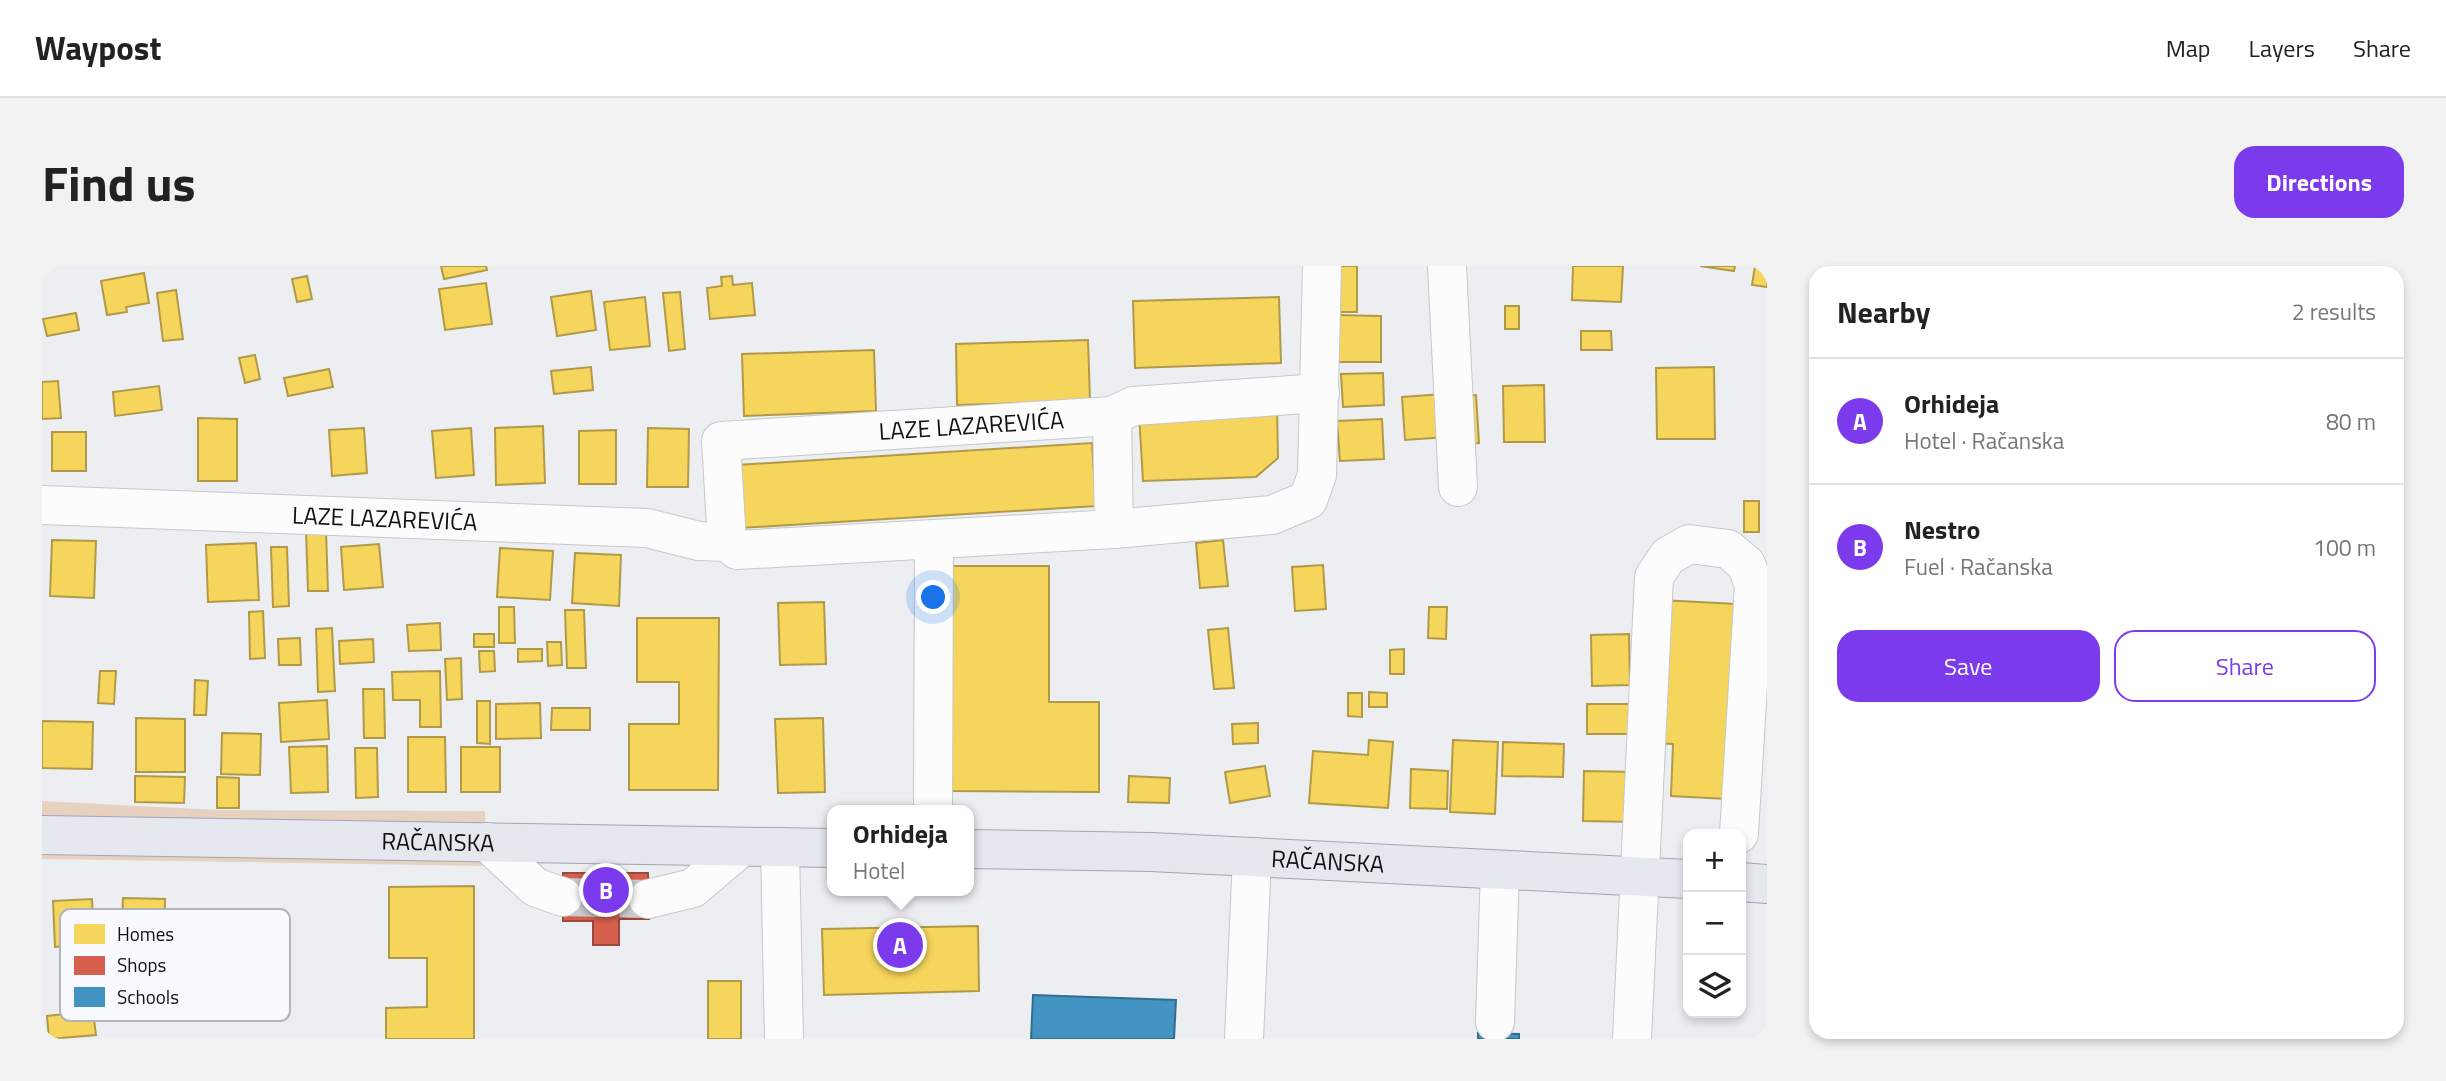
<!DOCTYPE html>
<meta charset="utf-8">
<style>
:root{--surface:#fff;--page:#f2f2f2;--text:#222;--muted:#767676;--line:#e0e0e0;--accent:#7c3aed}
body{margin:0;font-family:"Titillium Web",sans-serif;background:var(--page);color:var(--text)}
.controls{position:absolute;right:21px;bottom:21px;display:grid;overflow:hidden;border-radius:14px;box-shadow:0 4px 10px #0003}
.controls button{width:63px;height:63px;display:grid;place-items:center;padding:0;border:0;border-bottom:2px solid var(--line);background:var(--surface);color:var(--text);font:35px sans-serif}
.you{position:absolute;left:892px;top:332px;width:24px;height:24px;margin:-18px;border:5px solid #fff;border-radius:50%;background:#1a73e8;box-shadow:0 0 0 10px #1a73e833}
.badge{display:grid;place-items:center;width:46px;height:46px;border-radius:50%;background:var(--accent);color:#fff;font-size:23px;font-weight:700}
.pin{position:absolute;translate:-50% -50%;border:4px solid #fff;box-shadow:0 2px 7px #0006}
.popup{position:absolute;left:785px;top:539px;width:147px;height:91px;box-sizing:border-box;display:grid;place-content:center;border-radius:14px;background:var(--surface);filter:drop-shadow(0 2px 5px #0005);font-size:23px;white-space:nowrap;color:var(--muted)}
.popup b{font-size:26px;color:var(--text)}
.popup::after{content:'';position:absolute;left:50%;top:100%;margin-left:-14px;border:14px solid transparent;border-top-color:var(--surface)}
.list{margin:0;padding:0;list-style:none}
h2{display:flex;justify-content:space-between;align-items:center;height:91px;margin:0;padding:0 28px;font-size:30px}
h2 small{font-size:23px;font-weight:400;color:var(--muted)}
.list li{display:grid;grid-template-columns:46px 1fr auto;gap:21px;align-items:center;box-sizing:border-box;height:126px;padding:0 28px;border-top:2px solid var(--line)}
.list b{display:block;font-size:26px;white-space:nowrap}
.list p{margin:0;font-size:23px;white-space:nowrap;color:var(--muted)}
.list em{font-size:23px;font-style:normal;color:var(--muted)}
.actions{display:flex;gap:14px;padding:21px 28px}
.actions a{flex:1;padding:16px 0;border:2px solid var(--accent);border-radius:21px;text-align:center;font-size:24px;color:var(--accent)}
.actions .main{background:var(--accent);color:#fff}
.icon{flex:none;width:38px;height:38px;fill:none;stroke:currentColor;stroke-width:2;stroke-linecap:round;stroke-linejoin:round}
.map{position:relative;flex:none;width:1725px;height:773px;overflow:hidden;border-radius:21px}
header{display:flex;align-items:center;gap:42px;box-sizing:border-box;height:98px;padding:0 35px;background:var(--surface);border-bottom:2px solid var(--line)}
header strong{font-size:33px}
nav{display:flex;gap:38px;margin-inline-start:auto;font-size:24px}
.intro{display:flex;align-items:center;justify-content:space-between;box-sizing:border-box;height:168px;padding:0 42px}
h1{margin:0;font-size:49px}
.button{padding:18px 32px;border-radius:21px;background:var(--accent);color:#fff;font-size:24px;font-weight:700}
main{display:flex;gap:42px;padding:0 42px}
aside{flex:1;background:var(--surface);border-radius:21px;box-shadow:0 4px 10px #0003}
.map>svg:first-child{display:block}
.green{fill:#e7d1c1}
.homes{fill:#f6d55c;stroke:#b19a47;stroke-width:2}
.shops{fill:#d6604d;stroke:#9b493c;stroke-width:2}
.schools{fill:#4393c3;stroke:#346c8f;stroke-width:2}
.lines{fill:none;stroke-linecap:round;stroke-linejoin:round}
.minor-tunnel{stroke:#cbcdd1;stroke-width:38;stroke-dasharray:38 19;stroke-linecap:butt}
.minor-casing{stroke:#c7c8cc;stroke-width:40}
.major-casing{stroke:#a1a5b3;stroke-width:40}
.minor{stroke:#fcfcfd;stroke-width:38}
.major{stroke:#e5e8ef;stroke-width:38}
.labels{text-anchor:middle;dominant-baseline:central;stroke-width:7;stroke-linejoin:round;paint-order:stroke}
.street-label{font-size:24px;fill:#111215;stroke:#f8faff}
.key{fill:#f8faff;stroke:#b3b4b9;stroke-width:2}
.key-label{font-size:19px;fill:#111215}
</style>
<header>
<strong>Waypost</strong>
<nav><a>Map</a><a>Layers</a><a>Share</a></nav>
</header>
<div class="intro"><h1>Find us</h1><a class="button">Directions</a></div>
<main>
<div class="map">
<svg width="1725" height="773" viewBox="0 0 1725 773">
<rect width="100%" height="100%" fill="#eceef2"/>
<path class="green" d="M0,535L175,544L443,545L444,600L0,593Z"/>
<path class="homes" d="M399,0H444L445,4L402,13Z
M1292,0H1315V46H1291Z
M1531,0H1581L1579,36L1530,34Z
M1658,0H1693L1692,5Z
M1713,0H1725V21L1710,19Z
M102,7L107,37L84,41L85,46L65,49L59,15Z
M265,10L270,33L255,36L250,13Z
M690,10L691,19L710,17L713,49L668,53L665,22L680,20L679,11Z
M444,17L450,58L403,64L397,23Z
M134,24L141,73L121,75L115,27Z
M549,25L554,64L515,70L509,31Z
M638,26L643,83L627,85L621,27Z
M603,31L608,80L568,84L562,36Z
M1237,31L1239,97L1093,102L1091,35Z
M1463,40H1477V63H1463Z
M34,47L37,64L5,70L1,53Z
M1295,49L1339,50V96H1294Z
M1539,65H1569L1570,84H1539Z
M1046,74L1048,135L915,139L914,78Z
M832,84L834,145L702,150L700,88Z
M213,89L218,113L203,117L197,92Z
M549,101L551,124L512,128L509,105Z
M1672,101L1673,173H1615L1614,102Z
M287,103L291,121L246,130L242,112Z
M1341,107L1342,139L1301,141L1299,108Z
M16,115L19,152L0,153V116Z
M1502,119L1503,176H1462L1461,120Z
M117,120L120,144L73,150L71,126Z
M1401,128L1405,171L1363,174L1360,131Z
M1434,129L1437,177L1421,178L1418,130Z
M1235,140L1236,192L1214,211L1101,215L1097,148Z
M156,152L195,153V215H156Z
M1340,153L1342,193L1298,195L1295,155Z
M501,160L503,217L454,219L453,162Z
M322,162L325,207L290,210L287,164Z
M429,162L432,209L394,212L390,165Z
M606,162L647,163L646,221H605Z
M574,164V218H537V165Z
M10,166H44V205H10Z
M1050,177L1054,240L698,262L695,199Z
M1702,235H1717V266H1702Z
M264,265H284L286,325H266Z
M10,274L54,275L52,332L8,330Z
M1181,274L1186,320L1158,322L1154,277Z
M214,277L217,334L166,336L164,279Z
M337,278L341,321L302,324L299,281Z
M229,281H245L247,340L231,341Z
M458,282L511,285L508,334L455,331Z
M533,287L579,289L577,340L530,337Z
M1281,299L1284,343L1253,345L1250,301Z
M908,300H1007V436H1057V526L908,525Z
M1618,334L1694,338L1685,533L1629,530L1631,478L1611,477Z
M782,336L784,398L738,399L736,337Z
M457,341H472L473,377H457Z
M1387,341H1405L1404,373L1386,372Z
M523,344H542L544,402H525Z
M221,345L223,392L208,393L207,346Z
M595,352H677L676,524H587V458H637V416H595Z
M398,357L399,384L367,385L365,359Z
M290,362L293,425L276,426L274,363Z
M1186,362L1192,422L1172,423L1166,364Z
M432,368H452V381H432Z
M1587,368L1588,419L1550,420L1549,369Z
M258,372L259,399H237L236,373Z
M331,373L332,396L298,398L297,375Z
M505,376H519L520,399L506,400Z
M476,383H500V395L476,396Z
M1362,383V408H1348V384Z
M437,385H452L453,405L438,406Z
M419,392L420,433L405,434L403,393Z
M58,405H74L72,438L56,437Z
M398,405L399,461H378V434H351L350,406Z
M153,414L166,415L164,449H152Z
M321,423H342L343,472H322Z
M1327,426L1345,427V441H1327Z
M1306,427H1320V451L1306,450Z
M285,434L287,473L239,476L237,437Z
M435,435H448V478L435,477Z
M498,437L499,472L454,473V438Z
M1545,438H1588V468H1545Z
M510,442H548V464H509Z
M94,452L143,453V506H94Z
M781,452L783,526L736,527L733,453Z
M0,455L51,456L50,503L0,502Z
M1216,457V477L1191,478L1190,458Z
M180,467L219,468L218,509L179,508Z
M366,471H403L404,526H366Z
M1327,474L1351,476L1346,542L1267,537L1271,485L1326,489Z
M1411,474L1456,476L1453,548L1408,546Z
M1461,476L1522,478L1521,511L1460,510Z
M285,480L286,526L249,527L247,481Z
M419,481H458V526H419Z
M313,482H335L336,531L314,532Z
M1223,500L1228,530L1188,537L1183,506Z
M1369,503L1406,505L1405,543L1368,542Z
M1542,505L1593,506L1591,556L1541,555Z
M93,510L143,511L142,537L93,536Z
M1087,510L1128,512L1127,537L1086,536Z
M175,511L197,512V542H175Z
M432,620V773H344V742L385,741V692H347V621Z
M81,632L123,633L122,688L79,687Z
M50,633L52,679L13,681L11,635Z
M936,660L937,725L782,729L780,663Z
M666,715H699V773H666Z
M51,745L54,769L7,773L5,750Z"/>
<path class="shops" d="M521,607H606L607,653H577V679H551V655H521Z"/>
<path class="schools" d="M991,729L1134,734L1132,773H989Z
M1436,767L1477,768V773H1436Z"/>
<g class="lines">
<path class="minor-tunnel" d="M521,631L606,633"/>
<g class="minor-casing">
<g id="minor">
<path d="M1405,0L1416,221"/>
<path d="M1070,150L1072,263"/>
<path id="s1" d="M0,239L605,262L657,275L685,276L695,284L1072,263L1230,249L1266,234L1275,209L1280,0"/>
<path id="s2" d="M685,276L679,175L1070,150L1091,140L1278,127"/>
<path d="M891,544L892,274"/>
<path d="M445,576L493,621L521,631"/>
<path d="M738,581L742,773"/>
<path d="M606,633L651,622L699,581"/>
<path d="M1453,756L1458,604"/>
<path d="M1202,773L1210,591"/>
<path d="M1590,773L1612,311L1626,290L1647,278L1686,283L1704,298L1712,319L1697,568"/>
</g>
</g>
<g class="major-casing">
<g id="major">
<path id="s3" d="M0,569L790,582"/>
<path id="s4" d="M926,583L1109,586L1646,613"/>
<path d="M1699,616L1725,618"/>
</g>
</g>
<use href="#minor" class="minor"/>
<use href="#major" class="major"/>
</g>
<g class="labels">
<g class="street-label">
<text stroke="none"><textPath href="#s2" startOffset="352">LAZE LAZAREVIĆA</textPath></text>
<text stroke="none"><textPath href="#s1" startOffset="343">LAZE LAZAREVIĆA</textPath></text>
<text stroke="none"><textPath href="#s3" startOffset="396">RAČANSKA</textPath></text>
<text stroke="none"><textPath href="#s4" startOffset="360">RAČANSKA</textPath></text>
</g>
</g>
<rect x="18" y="643" width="230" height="112" rx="10" class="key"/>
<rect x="32" y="658" width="31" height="20" fill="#f6d55c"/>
<rect x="32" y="690" width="31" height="19" fill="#d6604d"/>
<rect x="32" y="721" width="31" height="20" fill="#4393c3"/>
<g class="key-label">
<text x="75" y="675">Homes</text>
<text x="75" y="706">Shops</text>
<text x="75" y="738">Schools</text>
</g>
</svg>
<div class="controls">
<button>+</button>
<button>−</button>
<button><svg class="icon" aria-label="layers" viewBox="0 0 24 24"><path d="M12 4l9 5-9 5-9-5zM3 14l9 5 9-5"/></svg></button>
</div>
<div class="you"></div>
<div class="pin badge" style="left:858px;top:679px">A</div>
<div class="popup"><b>Orhideja</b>Hotel</div>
<div class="pin badge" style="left:564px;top:624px">B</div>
</div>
<aside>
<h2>Nearby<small>2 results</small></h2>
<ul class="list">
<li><span class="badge">A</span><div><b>Orhideja</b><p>Hotel · Račanska</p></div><em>80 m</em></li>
<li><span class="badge">B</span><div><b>Nestro</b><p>Fuel · Račanska</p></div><em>100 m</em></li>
</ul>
<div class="actions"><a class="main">Save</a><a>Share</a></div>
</aside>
</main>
